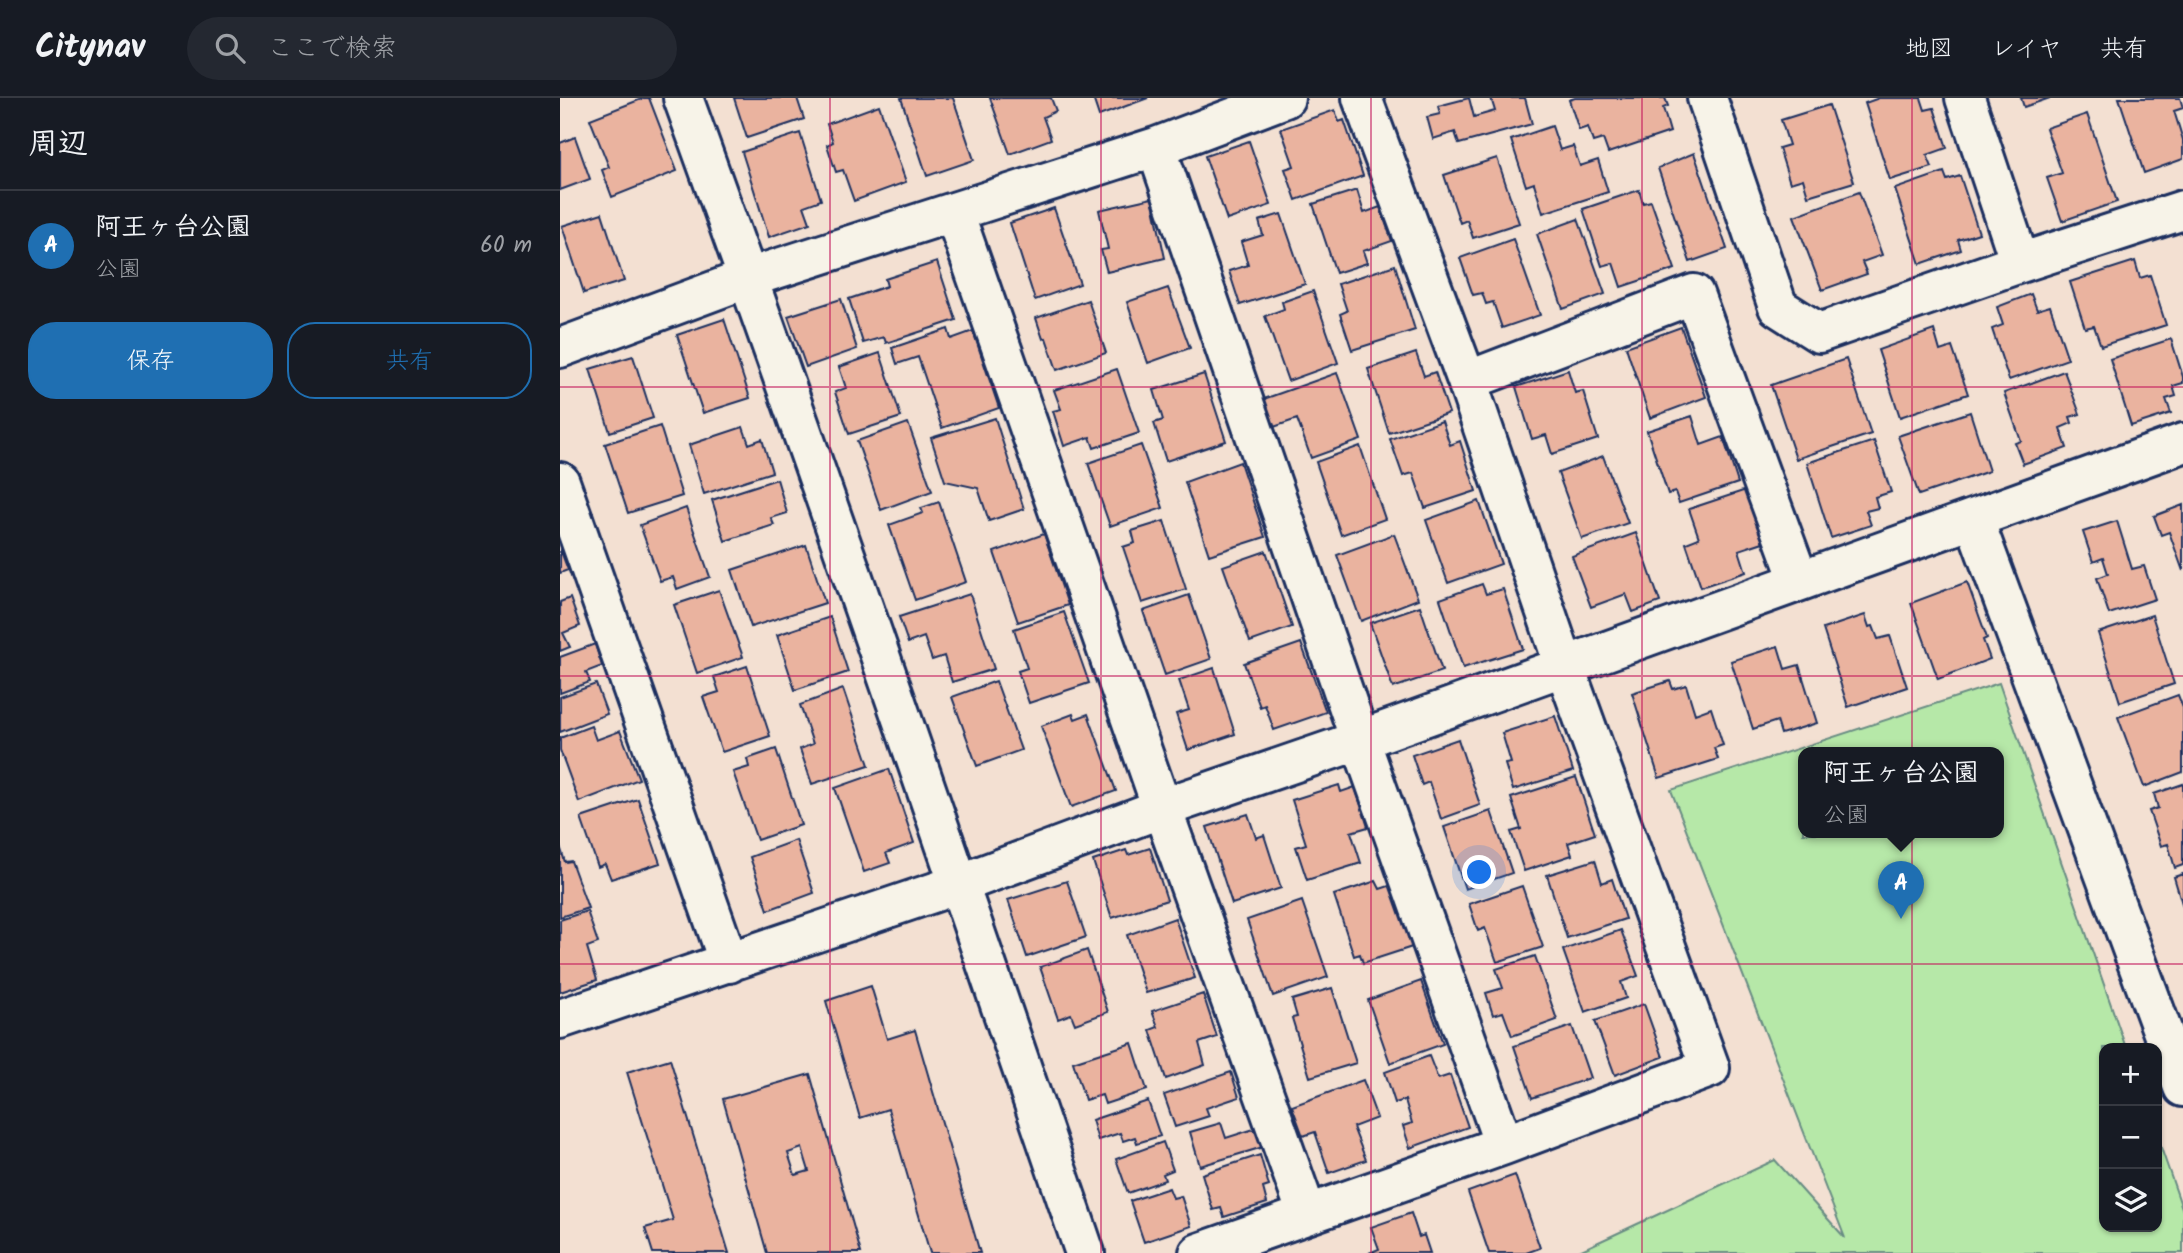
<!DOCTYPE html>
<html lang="ja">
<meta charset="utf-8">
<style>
:root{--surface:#171b24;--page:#242831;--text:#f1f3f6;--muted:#9ea1a6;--line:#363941;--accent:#1f6fb2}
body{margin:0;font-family:Kalam,"Klee One",sans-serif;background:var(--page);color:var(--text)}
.controls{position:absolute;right:21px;bottom:21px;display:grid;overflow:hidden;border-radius:14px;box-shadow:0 2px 5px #0004}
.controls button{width:63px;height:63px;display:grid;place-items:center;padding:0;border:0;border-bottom:2px solid var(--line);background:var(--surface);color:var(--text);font:35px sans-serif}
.you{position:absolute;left:920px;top:775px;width:24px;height:24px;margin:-18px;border:5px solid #fff;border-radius:50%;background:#1a73e8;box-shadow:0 0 0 10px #1a73e833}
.badge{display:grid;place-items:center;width:46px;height:46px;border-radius:50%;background:var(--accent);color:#fff;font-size:23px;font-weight:700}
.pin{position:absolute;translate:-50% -58px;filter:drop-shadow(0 2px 4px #0008)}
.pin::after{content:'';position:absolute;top:37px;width:24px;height:21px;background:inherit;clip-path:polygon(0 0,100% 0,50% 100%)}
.popup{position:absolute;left:1238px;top:649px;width:206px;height:91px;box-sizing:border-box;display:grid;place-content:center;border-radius:14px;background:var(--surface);filter:drop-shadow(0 2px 5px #0005);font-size:23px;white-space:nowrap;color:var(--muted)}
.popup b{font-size:26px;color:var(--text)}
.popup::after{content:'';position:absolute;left:50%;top:100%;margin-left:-14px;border:14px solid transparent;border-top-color:var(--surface)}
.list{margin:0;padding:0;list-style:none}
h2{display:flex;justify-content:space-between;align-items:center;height:91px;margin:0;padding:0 28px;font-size:30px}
h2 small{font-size:23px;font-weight:400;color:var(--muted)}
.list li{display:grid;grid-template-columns:46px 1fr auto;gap:21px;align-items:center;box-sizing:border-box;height:112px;padding:0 28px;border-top:2px solid var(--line)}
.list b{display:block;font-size:26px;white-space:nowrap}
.list p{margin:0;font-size:23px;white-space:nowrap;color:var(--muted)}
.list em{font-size:23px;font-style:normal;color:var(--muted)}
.actions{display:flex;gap:14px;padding:21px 28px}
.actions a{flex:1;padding:16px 0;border:2px solid var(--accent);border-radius:28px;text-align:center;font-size:24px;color:var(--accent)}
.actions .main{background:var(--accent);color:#fff}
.icon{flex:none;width:38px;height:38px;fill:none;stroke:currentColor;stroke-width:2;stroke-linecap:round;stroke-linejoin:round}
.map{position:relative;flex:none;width:1623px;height:1155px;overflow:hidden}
header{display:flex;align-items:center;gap:42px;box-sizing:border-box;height:98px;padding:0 35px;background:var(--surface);border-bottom:2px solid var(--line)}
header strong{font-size:33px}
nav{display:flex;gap:38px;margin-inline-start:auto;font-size:24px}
.search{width:490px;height:63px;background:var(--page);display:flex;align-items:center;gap:18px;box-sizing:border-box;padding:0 24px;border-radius:38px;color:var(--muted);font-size:26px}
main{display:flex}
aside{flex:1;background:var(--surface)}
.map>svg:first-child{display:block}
.green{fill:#b6e8a8;stroke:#688c83;stroke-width:2;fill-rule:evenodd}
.building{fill:#eab39f;stroke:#1b2f5e;stroke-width:2;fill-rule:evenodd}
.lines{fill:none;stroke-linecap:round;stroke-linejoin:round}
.minor-casing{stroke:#1b2f5e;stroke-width:44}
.minor{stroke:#f7f3e8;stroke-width:38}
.grid{fill:none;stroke:#c2185b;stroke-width:2;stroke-opacity:0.55}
</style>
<header>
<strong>Citynav</strong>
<div class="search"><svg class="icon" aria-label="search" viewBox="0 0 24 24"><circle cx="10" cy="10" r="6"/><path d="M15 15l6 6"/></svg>ここで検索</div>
<nav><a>地図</a><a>レイヤ</a><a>共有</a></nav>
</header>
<main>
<aside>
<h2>周辺<small></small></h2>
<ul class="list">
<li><span class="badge">A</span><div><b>阿王ヶ台公園</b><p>公園</p></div><em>60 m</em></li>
</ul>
<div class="actions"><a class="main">保存</a><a>共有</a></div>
</aside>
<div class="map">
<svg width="1623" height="1155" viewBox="0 0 1623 1155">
<rect width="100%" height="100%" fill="#f3e0d2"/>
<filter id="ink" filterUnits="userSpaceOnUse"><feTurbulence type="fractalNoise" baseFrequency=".0143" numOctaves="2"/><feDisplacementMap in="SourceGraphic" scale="14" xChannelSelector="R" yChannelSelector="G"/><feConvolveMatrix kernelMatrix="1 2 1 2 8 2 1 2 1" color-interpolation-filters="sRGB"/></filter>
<g filter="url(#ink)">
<path class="green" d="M1439,585L1566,950H1544V1129H1597V1038L1623,1113V1155H1015L1215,1062L1285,1140L1111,692ZM1243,655H1439V735H1243Z"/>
<path class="building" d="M84,0H89L117,73L52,99L42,72L49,69L30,21Z
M174,0H237L244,21L187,40Z
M341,0H393L414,62L367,78Z
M430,0H491L496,13L483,19L491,41L450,56Z
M533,0H588L539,18Z
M909,0L914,19L935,13L931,0H965L972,26L899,46L895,34L873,41L867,19L880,16L878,8Z
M1015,0H1105L1108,8L1103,10L1110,34L1048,55L1043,41L1033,44L1028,29L1019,32L1009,2Z
M1319,0H1361L1365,12L1374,10L1387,50L1367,57L1372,69L1330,82L1305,5Z
M1461,0H1490L1464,9Z
M1559,0H1620L1623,10L1614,13L1623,42V61L1584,75Z
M319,7L346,84L294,103L283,72L276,74L267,47L273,44L267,26Z
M1269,7L1294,84L1248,98L1243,81L1230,85L1219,50L1229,47L1221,22Z
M775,12L779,24L784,22L803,78L736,102L725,71L734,68L721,31Z
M1527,16L1557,104L1502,123L1487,80L1502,75L1486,30Z
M992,28L1000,52L1013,48L1020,68L1038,62L1048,94L983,115L974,85L966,88L951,42Z
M240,35L261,102L244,108L250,125L209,139L182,54Z
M15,39L30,81L0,92V45Z
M689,43L711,107L667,122L645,58Z
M1134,55L1167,151L1130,164L1098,70Z
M937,60L959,125L913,140L907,122L900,125L884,77Z
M1384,74L1387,82L1400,78L1419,135L1398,142L1401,152L1360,166L1335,91Z
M797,92L804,115L820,109L832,143L803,153L807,165L776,175L753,106Z
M1079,92L1083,105L1091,103L1115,171L1061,189L1053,165L1042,168L1023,111Z
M1299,94L1322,157L1302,164L1307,176L1262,192L1234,118Z
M592,100L605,160L547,174L541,152L548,151L539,112Z
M494,110L520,186L475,202L450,125Z
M42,115L64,183L24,195L2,128Z
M721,116L745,186L680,207L669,173L688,167L681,144L703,137L699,123Z
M1018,121L1045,196L1003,211L977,136Z
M953,141L980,217L942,230L933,204L926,206L922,195L913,197L900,160Z
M1575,163L1580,180L1590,177L1606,227L1541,248L1534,228L1525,230L1510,184Z
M377,164L396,222L326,245L324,239L303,245L289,201L327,188L325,181Z
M835,167L855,232L792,252L780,216L787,213L778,186Z
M608,190L630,250L588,265L567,204Z
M753,193L778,265L728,283L705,218L724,211L722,204Z
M1471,196L1477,212L1490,208L1508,261L1449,282L1432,231L1443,227L1437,209Z
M281,201L297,251L246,269L228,218Z
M528,202L546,255L497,272L486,240L483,241L476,220Z
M164,221L190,300L143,315L117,237Z
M1121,229L1146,299L1090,320L1066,249Z
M388,231L391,241L413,233L439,310L382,330L358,259L337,266L332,250Z
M1374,232L1380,253L1392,249L1408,296L1340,319L1318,252Z
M1611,241L1623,279V285L1613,288L1616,298L1606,301L1611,315L1571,328L1550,261Z
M320,255L341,319L289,336L275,294L286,290L279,269Z
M856,255L864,278L875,274L889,315L829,335L808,271Z
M73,258L93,320L50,334L30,271Z
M1286,261L1311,336L1236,361L1211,287Z
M557,271L579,335L534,350L530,339L504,348L493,313L501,311L494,292Z
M1008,272L1015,295L1023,293L1038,341L992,356L986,337L972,341L956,289Z
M1504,273L1520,316L1510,319L1512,325L1500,330L1507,350L1463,366L1455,345L1461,343L1444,295Z
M777,275L801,342L751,360L737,321L711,330L701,302Z
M644,276L666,343L606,363L594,325L603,322L594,292Z
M1410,314L1429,373L1359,397L1338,338Z
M1132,318L1141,347L1163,339L1178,385L1119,405L1115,394L1108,396L1087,333Z
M435,320L464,411L429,423L418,390L385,383L371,340Z
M882,323L890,347L900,343L916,393L865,410L853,375L843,378L830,341Z
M348,325L372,393L321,412L297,343Z
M100,328L122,398L68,415L45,346Z
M183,329L189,346L202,341L212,374L144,396L129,347Z
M1314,343L1331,394L1315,399L1318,410L1306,413L1311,427L1271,440L1247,365Z
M581,347L603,410L550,428L528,365Z
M800,348L825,421L781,437L756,364Z
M1043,358L1068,425L1022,441L998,375Z
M680,364L705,439L649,457L625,384Z
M217,381L227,415L211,420L214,427L165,443L152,402Z
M1186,392L1203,444L1179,452L1186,474L1141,489L1126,445L1139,440L1129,411Z
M919,403L941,466L888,485L866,422Z
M379,404L406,484L355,502L329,427L363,415L361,410Z
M1623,407V473L1609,434L1601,437L1594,418Z
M126,410L150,479L117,491L113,479L100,483L80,427Z
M604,423L626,491L582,505L563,449L575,445L572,433Z
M1557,423L1572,471L1584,468L1595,501L1549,516L1537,480L1548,476L1543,460L1533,464L1523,434Z
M1076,435L1100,504L1073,514L1066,496L1031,509L1012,458Z
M484,436L508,507L458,524L434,454Z
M834,436L858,501L801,523L777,457Z
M246,447L265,505L191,529L172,472Z
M0,451L8,472L0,475Z
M706,453L732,529L690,544L663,468Z
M1407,484L1427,540L1423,542L1430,561L1378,581L1351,505Z
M922,486L926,496L943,491L963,551L903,570L880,501Z
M159,492L183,559L137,575L114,507Z
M410,496L434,571L392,584L384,558L372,562L364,539L348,545L339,519Z
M629,497L651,561L605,577L583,513Z
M10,500L20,528L3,535L10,549L0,553V504Z
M860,508L882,573L833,590L810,525Z
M504,514L529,585L469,605L458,573L467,570L454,531Z
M1305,517L1309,529L1313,528L1318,541L1330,538L1347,589L1288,609L1263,531Z
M1592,517L1614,586L1560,604L1538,535Z
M270,519L288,574L235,592L217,537Z
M741,545L766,614L714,632L705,607L700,609L684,565Z
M35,546L42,568L26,574L30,584L0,595V559Z
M1218,548L1225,571L1239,567L1257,625L1221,636L1217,623L1193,631L1171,563Z
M187,568L210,638L162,654L143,599L159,594L154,579Z
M654,570L675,636L628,652L616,616L629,612L619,582Z
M436,583L461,652L417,668L392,599Z
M1110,583L1113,591L1126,587L1135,616L1151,610L1163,647L1154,650L1158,661L1099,680L1072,595Z
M36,586L47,616L0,634V599Z
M283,591L309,667L252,686L240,651L253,646L240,607Z
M1618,597L1623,610V674L1584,689L1558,619Z
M513,616L515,621L528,616L556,693L511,709L481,628Z
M995,618L1013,673L953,692L945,666L951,665L942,635Z
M31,628L36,642L60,633L79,681L19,704L0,652V640Z
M898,641L920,707L881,721L869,684L862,687L852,657Z
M216,651L241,727L197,742L173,674L189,669L187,661Z
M329,671L354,745L326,755L330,765L304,774L275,690Z
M1016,679L1035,736L1008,745L1012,757L964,773L951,734L961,731L951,700Z
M1623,686V767L1615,770L1608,746L1601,748L1589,713L1598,710L1594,696Z
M779,687L781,694L795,689L808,729L791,734L801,765L747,782L736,749L746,746L732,702Z
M78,701L100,765L51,781L45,766L38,769L21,720Z
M931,713L952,775L905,791L884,729Z
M688,716L696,740L704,737L721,790L672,806L647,729Z
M236,742L254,795L208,812L190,759Z
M0,748L5,764L11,763L28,810L0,819Z
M590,750L607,802L552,820L533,763L566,752L568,757Z
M1035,762L1042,785L1052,781L1065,821L1007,840L987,777Z
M1623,776V809L1614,779Z
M507,783L526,839L467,859L448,802Z
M816,783L820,791L832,787L852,849L803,865L800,856L794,858L774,797Z
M962,788L983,849L937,864L925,830L918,833L909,806Z
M742,803L768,879L713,898L687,822Z
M27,813L38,845L27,849L37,882L0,894V822Z
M615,820L635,880L586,895L567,837Z
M1061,832L1078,878L1061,884L1066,900L1025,914L1003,852Z
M527,852L548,914L515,926L511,916L498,921L480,869Z
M975,858L997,922L952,938L943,914L933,917L926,895L943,890L936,871Z
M861,883L883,946L830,965L808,902Z
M311,888L327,941L355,932L420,1155H370L328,1011L300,1020L266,903Z
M772,890L796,965L750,979L732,920L737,919L732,902Z
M643,896L657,939L639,945L645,967L606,981L590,932L598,929L592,913Z
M1084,906L1103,959L1055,977L1035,923Z
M1012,928L1030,980L972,1000L954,948Z
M572,945L587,992L545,1006L542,997L525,1002L513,964Z
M869,958L878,981L890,977L908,1029L850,1050L843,1028L852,1025L845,1002L835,1005L825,974Z
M110,961L169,1155H93L85,1130L113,1122L67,974Z
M671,974L679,999L646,1010L649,1018L615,1029L604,997Z
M250,976L301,1155H207L163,1001ZM242,1050L249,1073L235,1077L228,1055Z
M803,982L817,1020L793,1029L806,1062L769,1075L755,1034L743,1038L732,1008Z
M588,1003L600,1038L577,1045L575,1039L563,1043L560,1035L538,1042L532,1022Z
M661,1025L666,1040L697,1030L703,1049L640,1068L630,1034Z
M603,1044L613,1072L603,1076L605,1082L568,1095L556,1061Z
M700,1057L709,1088L703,1090L707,1105L664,1119L661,1110L653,1112L642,1076Z
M955,1077L980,1150L966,1155H929L908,1094Z
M609,1090L613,1100L621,1098L631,1128L584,1144L570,1103Z
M851,1115L859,1139L864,1137L870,1155H809L819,1151L811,1129Z"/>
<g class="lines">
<g class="minor-casing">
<path id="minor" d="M123,0C262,383 393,769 525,1155
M1147,0L1218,209L1259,235L1460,165L1623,112
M1405,0L1460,165
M596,49L800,642L944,1047
M394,114L602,710L747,1116
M0,250L188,180L596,49L725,0
M907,283L1134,196L1239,482
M0,384L169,865
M1414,422L1623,989
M0,921L399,786L602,710L800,642L1623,345
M639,1155L944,1047L1150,970L1004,567L907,283L802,0"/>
</g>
<use href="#minor" class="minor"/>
</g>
</g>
<path class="grid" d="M270,0V1155M541,0V1155M811,0V1155M1082,0V1155M1352,0V1155M0,289H1623M0,578H1623M0,866H1623"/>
</svg>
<div class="controls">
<button>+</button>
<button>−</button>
<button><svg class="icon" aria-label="layers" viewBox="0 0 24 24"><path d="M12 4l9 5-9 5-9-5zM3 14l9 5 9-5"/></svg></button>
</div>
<div class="you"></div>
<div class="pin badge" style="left:1341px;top:821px">A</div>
<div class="popup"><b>阿王ヶ台公園</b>公園</div>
</div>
</main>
